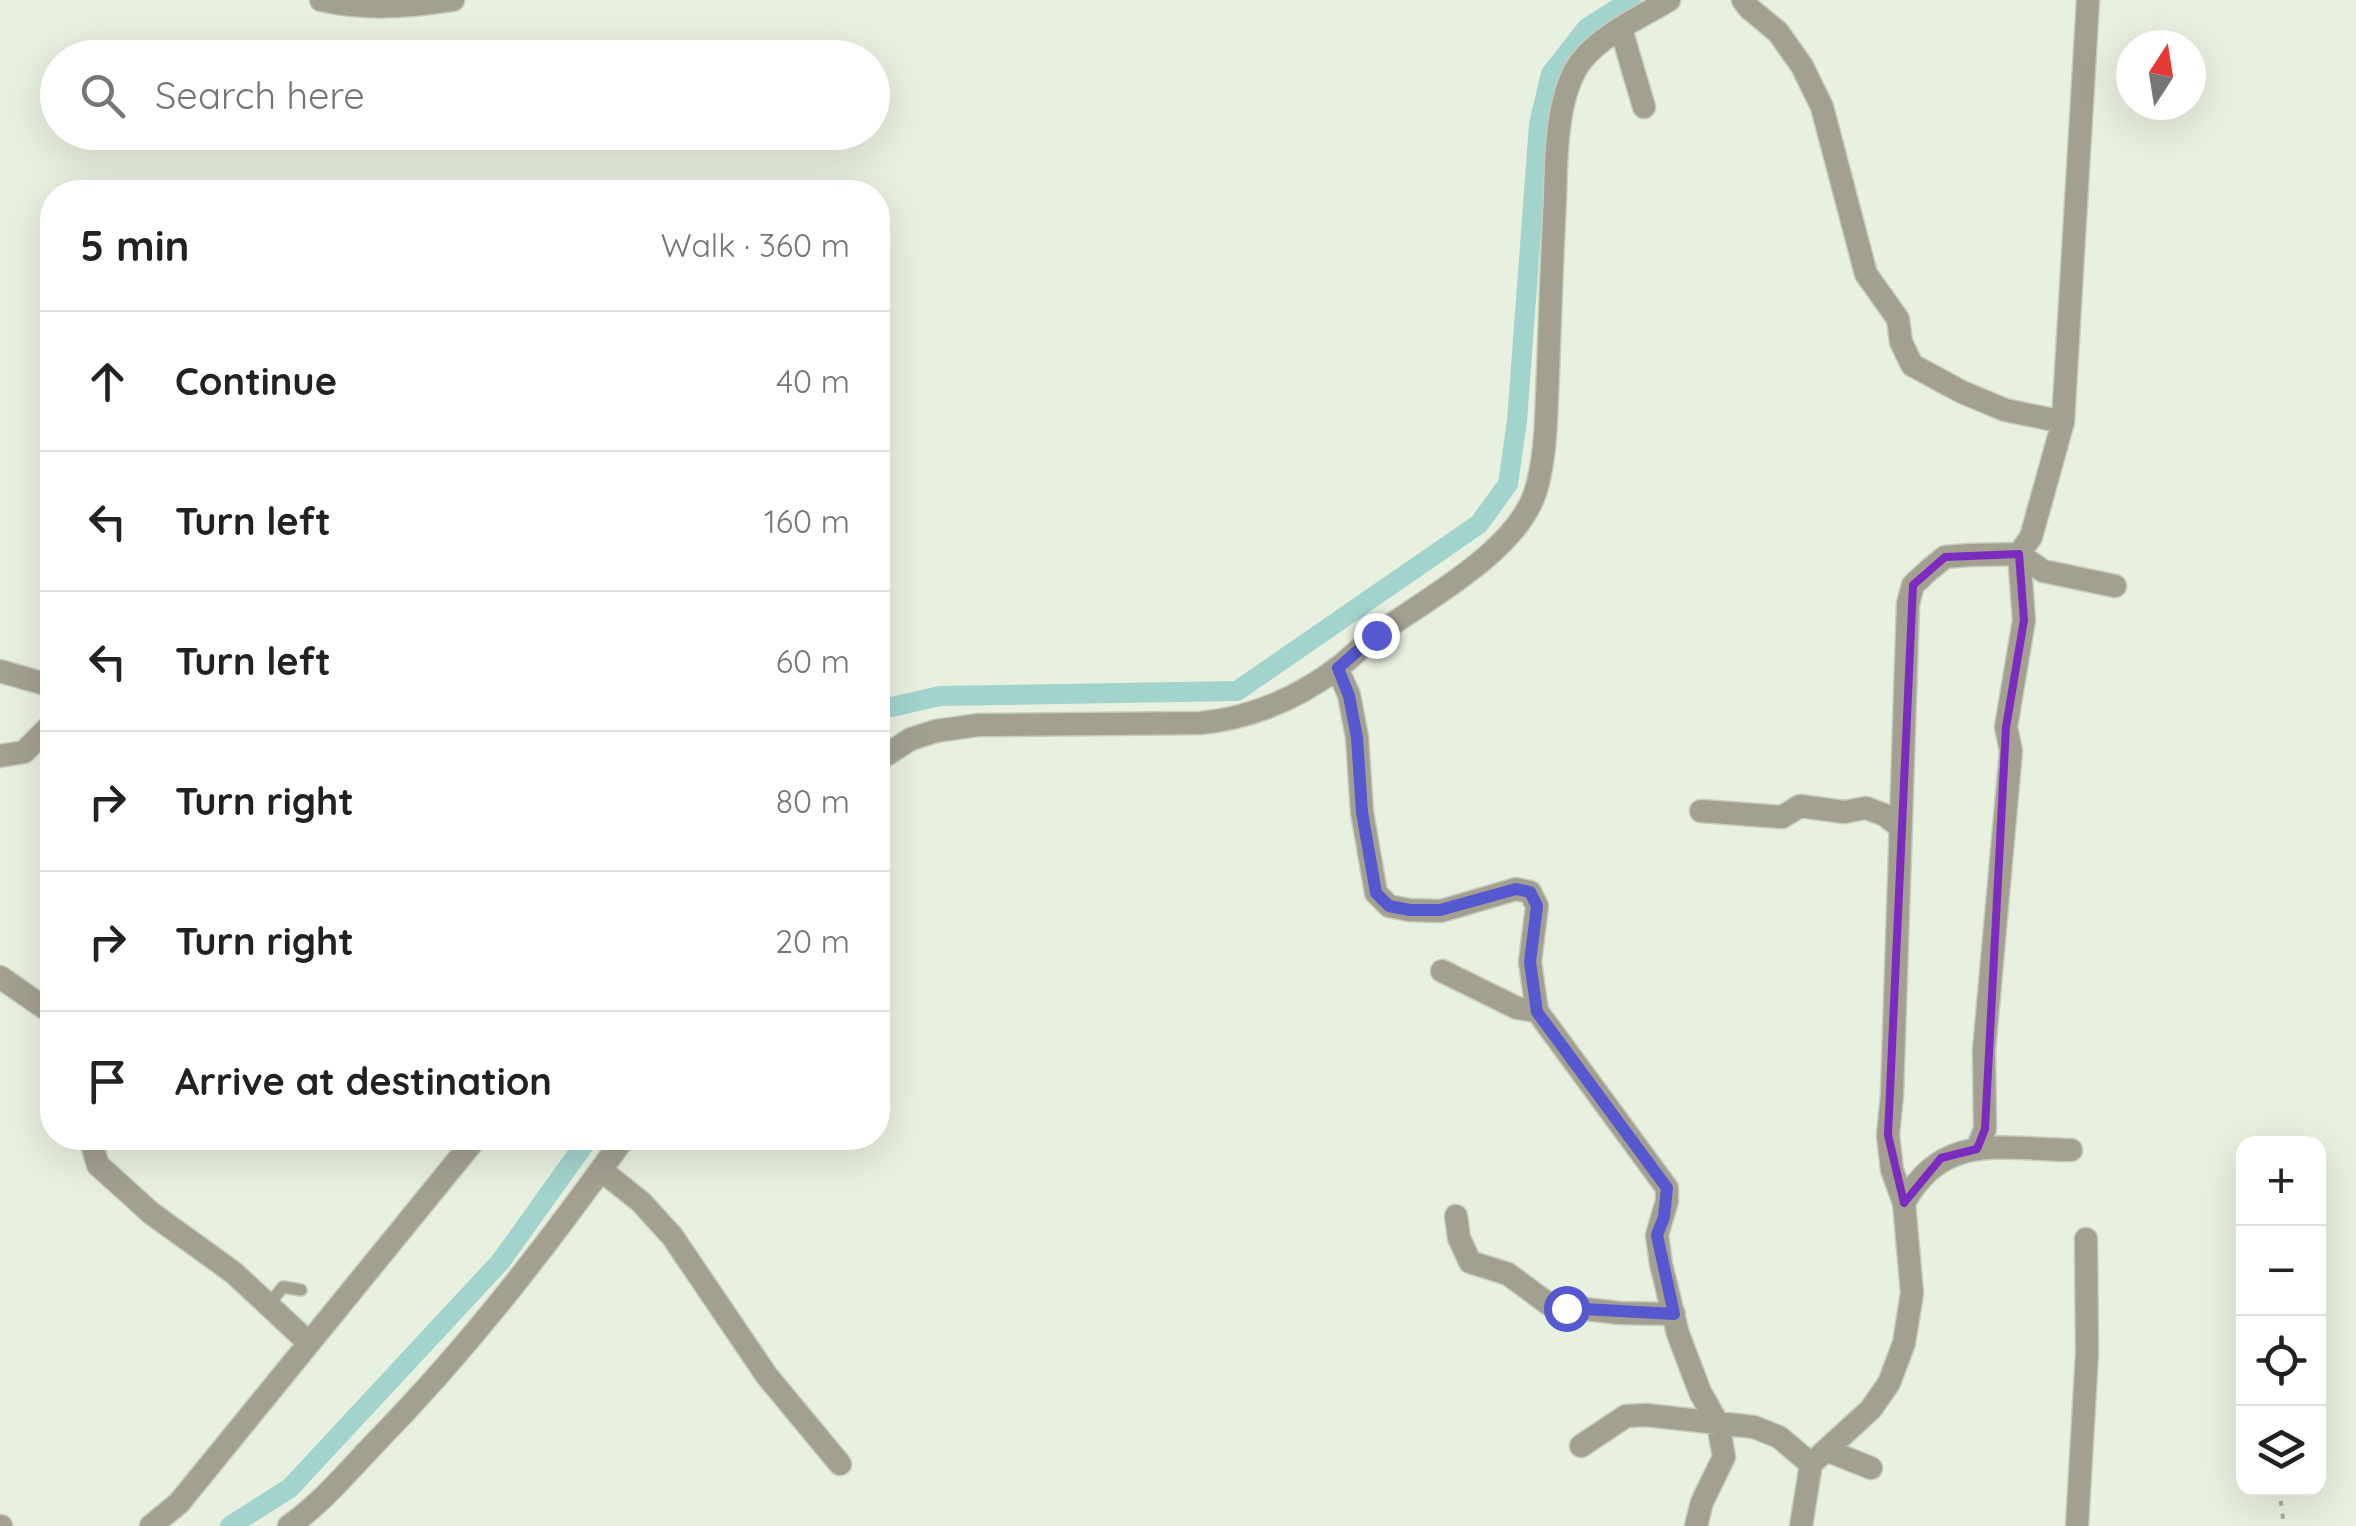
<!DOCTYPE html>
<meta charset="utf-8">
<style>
:root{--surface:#fff;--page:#f6f6f6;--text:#222;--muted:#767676;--line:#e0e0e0}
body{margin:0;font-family:Quicksand,sans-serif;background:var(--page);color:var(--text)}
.controls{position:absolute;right:30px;bottom:30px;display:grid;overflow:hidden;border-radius:20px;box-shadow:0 10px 40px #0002}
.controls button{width:90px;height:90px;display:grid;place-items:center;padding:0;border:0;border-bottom:2px solid var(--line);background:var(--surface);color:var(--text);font:50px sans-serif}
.compass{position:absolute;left:2116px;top:30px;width:90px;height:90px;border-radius:50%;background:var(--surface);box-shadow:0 10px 40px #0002;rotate:12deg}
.stop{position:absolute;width:30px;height:30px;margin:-22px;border:8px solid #5558cf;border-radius:50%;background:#fff}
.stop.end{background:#5558cf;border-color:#fff;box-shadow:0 2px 10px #0008}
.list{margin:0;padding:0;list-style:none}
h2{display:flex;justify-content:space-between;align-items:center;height:130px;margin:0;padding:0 40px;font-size:42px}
h2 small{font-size:32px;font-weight:400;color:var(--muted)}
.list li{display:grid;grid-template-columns:65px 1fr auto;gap:30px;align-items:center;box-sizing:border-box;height:140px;padding:0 40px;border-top:2px solid var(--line)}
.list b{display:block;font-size:38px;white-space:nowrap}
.list em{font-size:32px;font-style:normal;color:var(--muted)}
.icon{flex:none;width:55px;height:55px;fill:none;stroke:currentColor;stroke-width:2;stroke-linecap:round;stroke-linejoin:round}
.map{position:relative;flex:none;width:2356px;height:1526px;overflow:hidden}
.search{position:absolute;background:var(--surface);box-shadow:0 10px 40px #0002;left:40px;top:40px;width:850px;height:110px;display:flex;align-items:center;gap:25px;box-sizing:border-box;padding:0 35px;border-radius:55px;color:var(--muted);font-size:38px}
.panel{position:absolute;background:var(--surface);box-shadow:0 10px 40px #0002;left:40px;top:180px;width:850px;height:970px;border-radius:40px}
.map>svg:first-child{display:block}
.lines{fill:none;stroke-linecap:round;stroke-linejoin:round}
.canal{stroke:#a3d3cd;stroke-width:20}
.lane-casing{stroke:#c6cdbe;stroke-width:14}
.street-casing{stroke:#c6cdbe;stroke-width:25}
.path{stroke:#a7ada0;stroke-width:4;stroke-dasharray:5 8;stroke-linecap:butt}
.lane{stroke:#a3a090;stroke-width:11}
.street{stroke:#a3a090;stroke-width:22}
.route{stroke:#5558cf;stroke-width:12}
.marked{fill:none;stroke:#7b2cbf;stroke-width:8;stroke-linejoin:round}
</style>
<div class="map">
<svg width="2356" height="1526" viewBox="0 0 2356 1526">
<rect width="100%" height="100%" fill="#e8f0df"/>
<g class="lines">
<path class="canal" d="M878,710L940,696L1237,691L1479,524L1508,484L1517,421L1539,124L1551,74L1587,28L1631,0
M230,1526L290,1488L501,1261L589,1138"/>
<g class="lane-casing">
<path id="lane" d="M269,1304L283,1287L301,1290"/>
</g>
<g class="street-casing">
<path id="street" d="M321,0C366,10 407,7 453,0
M1743,0L1749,8L1778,32L1802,66L1822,107L1866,274L1898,319L1901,342L1912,365L1962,392L2005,410L2063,422
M1621,29L1644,107
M1337,668L1349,695L1357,737L1362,812L1376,893L1389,906L1409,910L1441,911L1516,889L1530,892L1537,906L1530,962L1537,1011L1667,1188V1201L1657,1235L1661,1264L1678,1334L1700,1392L1718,1424L1724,1457L1702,1502L1696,1526
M0,671L52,686
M0,756L24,752L52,724
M878,760L911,739L936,731L978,725L1201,723C1252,718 1298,698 1339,667C1353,656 1365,643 1379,633C1427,599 1516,551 1535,493C1547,456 1546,411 1548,373C1550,315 1552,257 1555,199C1556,159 1556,92 1582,60C1603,34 1641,17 1669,0
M1701,811L1782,817L1800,806L1844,812L1866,808L1885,815L1901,828
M1442,971L1517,1008L1537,1011
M0,977L52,1013
M90,1138L98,1165L151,1213L234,1273L309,1343
M1977,1149L1985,1129L1984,1050L2011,751L2006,727L2024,620L2019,554L2031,537L2063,422L2088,0
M601,1170L641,1202L672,1236L767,1376L840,1464
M1904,1203C1942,1132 2001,1149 2071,1150
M1456,1216L1459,1238L1470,1262L1508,1274L1550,1305L1620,1313L1674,1314
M1581,1446L1626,1416L1646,1415L1754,1427L1779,1437L1811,1464
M1826,1450L1871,1468
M0,1526H1
M151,1526L179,1503L476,1138
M289,1526C322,1503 349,1470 377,1441C470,1346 547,1245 624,1138
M1801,1526L1811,1464L1871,1409L1889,1383L1904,1343L1912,1293L1904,1203L1892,1170L1888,1135L1892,1095L1908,604L1913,585L1929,570L1945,557L1969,555L2019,554L2043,571L2115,586
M2077,1526L2087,1354L2086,1239"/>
</g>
<path class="path" d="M2279,1488L2284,1526"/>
<use href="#lane" class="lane"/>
<use href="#street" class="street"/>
</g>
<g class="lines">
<path class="route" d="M1376,635L1338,668L1349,696L1357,738L1362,812L1376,893L1389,906L1410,910H1440L1516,889L1530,892L1537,906L1530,962L1537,1012L1667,1188L1664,1217L1657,1235L1674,1314L1566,1308"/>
</g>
<path class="marked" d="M2019,554L2024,620L2006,727L1985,1129L1977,1149L1941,1158L1904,1203L1888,1135L1913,585L1945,557Z"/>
</svg>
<div class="controls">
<button>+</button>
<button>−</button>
<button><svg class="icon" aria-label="locate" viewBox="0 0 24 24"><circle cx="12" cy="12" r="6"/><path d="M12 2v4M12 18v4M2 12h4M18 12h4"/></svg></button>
<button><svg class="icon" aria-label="layers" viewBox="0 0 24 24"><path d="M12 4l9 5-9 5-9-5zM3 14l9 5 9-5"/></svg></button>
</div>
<svg class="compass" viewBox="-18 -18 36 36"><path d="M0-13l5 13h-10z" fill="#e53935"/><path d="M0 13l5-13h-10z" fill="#767676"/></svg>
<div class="stop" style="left:1566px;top:1308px"></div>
<div class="stop end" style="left:1376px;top:635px"></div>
<div class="search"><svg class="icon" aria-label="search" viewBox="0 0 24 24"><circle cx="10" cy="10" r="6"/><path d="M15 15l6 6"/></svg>Search here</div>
<section class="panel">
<h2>5 min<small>Walk · 360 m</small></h2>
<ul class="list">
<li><svg class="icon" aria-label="ahead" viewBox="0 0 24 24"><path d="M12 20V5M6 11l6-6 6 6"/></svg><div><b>Continue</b></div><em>40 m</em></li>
<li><svg class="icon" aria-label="left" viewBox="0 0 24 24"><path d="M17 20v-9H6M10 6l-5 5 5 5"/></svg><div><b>Turn left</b></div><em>160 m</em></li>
<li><svg class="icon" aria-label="left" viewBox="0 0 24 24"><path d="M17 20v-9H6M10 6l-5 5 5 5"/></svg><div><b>Turn left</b></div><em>60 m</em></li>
<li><svg class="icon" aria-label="right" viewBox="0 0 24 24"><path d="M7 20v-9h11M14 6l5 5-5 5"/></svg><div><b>Turn right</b></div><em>80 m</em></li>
<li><svg class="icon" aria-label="right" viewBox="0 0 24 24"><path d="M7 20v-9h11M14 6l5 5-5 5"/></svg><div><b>Turn right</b></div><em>20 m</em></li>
<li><svg class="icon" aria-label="arrive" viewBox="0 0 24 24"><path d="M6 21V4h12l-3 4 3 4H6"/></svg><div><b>Arrive at destination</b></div></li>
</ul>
</section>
</div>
